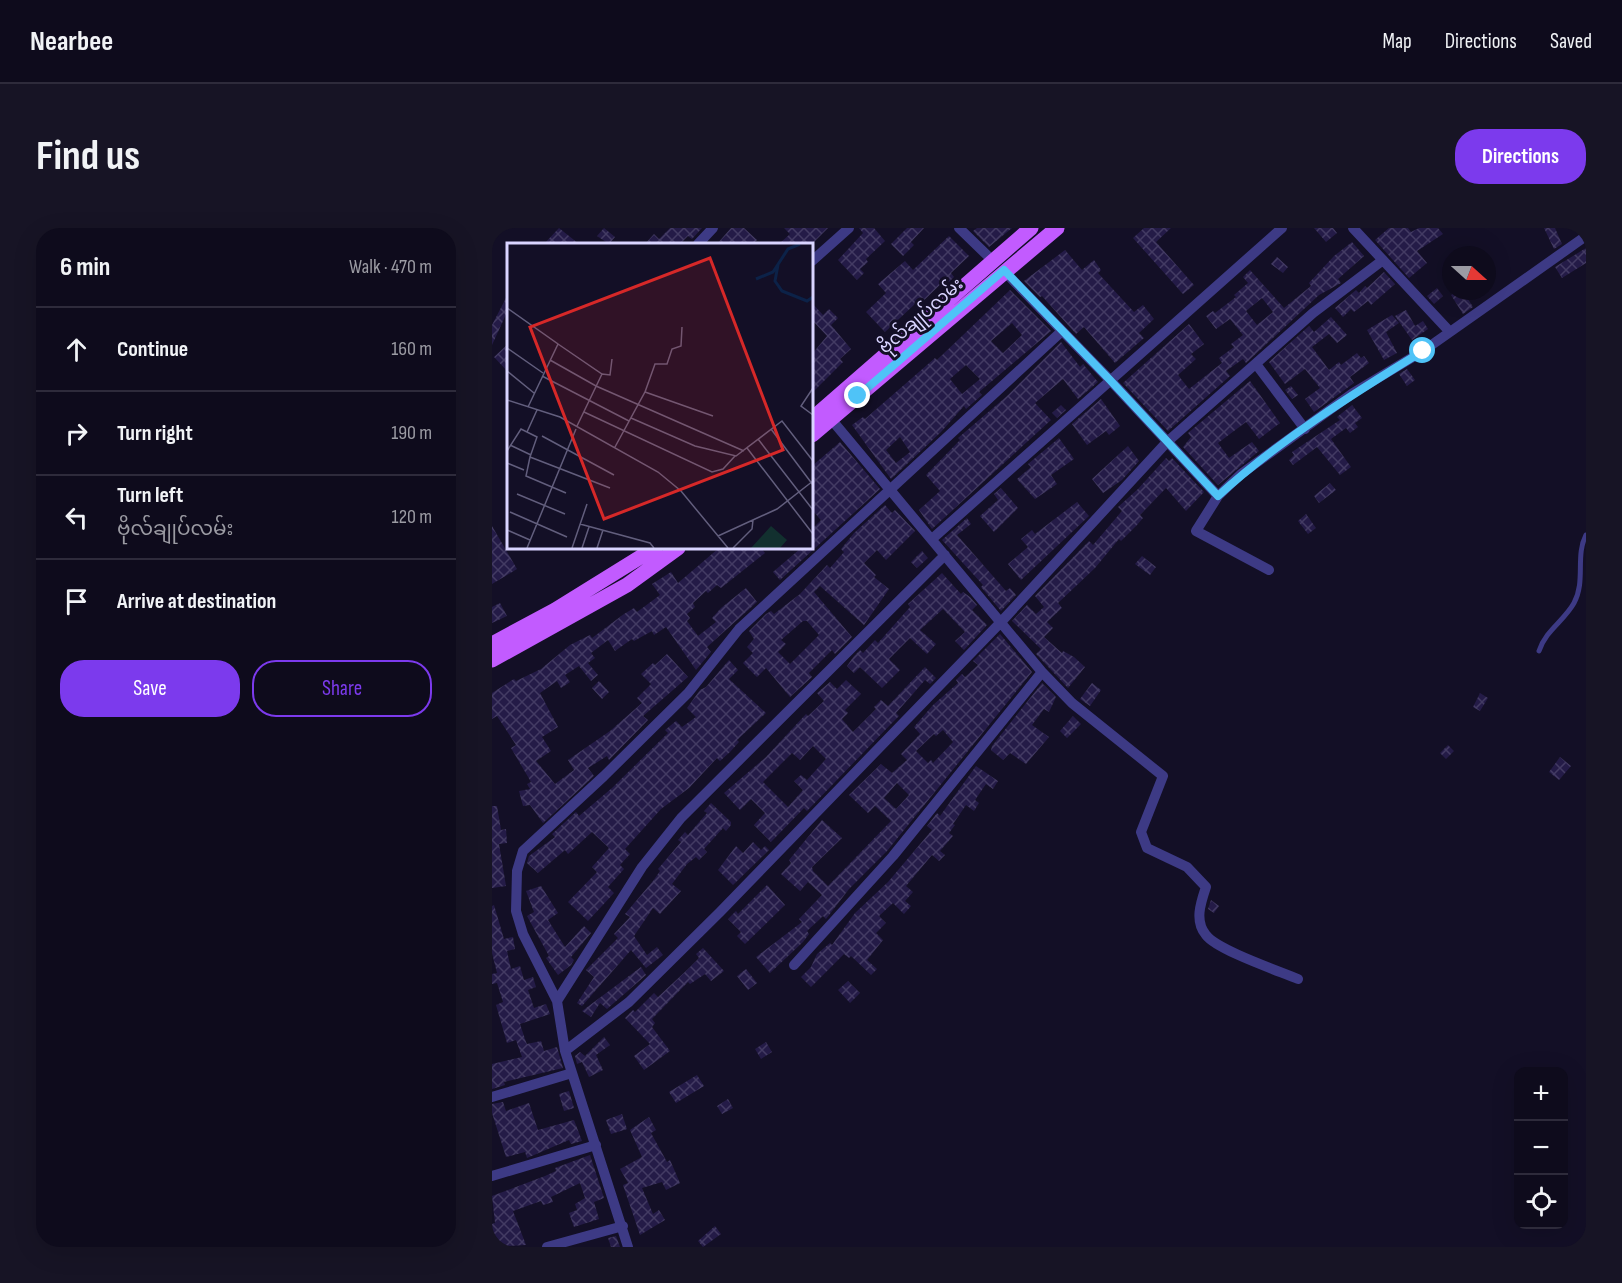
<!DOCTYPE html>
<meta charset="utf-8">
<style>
:root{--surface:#0e0b1c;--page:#171425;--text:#f1f3f6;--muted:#9b9ba3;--line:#2e2b3b;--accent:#7c3aed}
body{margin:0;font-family:"Sofia Sans Condensed","Noto Sans Myanmar",sans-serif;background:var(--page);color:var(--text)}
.controls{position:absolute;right:18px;bottom:18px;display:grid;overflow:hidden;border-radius:12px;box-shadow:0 6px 24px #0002}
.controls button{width:54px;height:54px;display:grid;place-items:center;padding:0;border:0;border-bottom:2px solid var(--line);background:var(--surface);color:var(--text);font:30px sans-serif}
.compass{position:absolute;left:950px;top:18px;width:54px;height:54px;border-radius:50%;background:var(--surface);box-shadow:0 6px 24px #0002;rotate:111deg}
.stop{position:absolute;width:18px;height:18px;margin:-14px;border:4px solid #4fc3f7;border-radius:50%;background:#fff}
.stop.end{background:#4fc3f7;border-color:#fff;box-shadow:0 2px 6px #0008}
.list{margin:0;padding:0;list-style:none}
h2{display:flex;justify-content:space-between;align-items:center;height:78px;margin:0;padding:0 24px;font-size:26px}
h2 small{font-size:20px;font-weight:400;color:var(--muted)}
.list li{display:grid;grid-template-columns:39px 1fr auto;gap:18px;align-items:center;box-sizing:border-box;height:84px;padding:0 24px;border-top:2px solid var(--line)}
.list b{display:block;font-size:22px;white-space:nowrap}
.list p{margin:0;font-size:20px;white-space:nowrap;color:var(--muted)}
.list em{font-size:20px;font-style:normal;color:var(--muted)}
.actions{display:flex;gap:12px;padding:18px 24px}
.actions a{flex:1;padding:14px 0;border:2px solid var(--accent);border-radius:24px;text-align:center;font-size:21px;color:var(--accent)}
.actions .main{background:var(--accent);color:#fff}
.icon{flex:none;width:33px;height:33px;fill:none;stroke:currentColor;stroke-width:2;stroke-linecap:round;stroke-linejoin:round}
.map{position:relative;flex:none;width:1094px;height:1019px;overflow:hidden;border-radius:24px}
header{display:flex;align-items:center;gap:36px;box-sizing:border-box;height:84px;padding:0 30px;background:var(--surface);border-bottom:2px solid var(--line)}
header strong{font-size:28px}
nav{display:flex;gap:33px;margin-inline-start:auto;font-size:21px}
.intro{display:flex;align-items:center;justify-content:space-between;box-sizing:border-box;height:144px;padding:0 36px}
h1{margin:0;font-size:42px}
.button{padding:15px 27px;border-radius:24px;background:var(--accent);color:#fff;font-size:21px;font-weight:700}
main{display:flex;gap:36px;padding:0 36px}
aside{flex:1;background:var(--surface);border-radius:24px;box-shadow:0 6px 24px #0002}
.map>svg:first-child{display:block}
.building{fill:url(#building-cross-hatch);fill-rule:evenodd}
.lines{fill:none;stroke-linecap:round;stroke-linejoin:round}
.service{stroke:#3d3a85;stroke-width:5}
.minor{stroke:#3d3a85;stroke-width:10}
.primary{stroke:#c25bff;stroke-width:15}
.route{stroke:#4fc3f7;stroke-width:8}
.labels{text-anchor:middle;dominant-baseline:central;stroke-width:6;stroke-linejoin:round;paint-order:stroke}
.street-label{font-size:18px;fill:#d9d4ff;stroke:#130f26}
.inset-river{fill:none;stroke:#0c2248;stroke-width:3}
.inset-road{fill:none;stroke:#625e7d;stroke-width:1.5}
.view{fill:#d62828;fill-opacity:0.15;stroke:#d62828;stroke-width:3}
.inset-edge{fill:none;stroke:#d9d4ff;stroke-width:3}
</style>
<header>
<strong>Nearbee</strong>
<nav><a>Map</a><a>Directions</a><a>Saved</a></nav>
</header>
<div class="intro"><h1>Find us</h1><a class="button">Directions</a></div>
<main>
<aside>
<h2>6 min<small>Walk · 470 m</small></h2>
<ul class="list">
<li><svg class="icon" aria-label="ahead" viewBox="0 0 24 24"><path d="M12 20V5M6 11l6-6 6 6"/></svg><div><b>Continue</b></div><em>160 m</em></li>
<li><svg class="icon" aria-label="right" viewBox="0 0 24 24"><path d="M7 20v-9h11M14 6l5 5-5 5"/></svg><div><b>Turn right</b></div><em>190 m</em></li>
<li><svg class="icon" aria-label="left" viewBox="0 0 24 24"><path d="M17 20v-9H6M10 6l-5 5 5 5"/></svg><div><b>Turn left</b><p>ဗိုလ်ချုပ်လမ်း</p></div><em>120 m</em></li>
<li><svg class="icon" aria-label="arrive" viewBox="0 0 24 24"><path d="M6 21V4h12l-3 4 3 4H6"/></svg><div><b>Arrive at destination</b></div></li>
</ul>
<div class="actions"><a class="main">Save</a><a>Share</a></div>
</aside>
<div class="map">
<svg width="1094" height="1019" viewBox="0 0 1094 1019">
<defs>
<pattern id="building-cross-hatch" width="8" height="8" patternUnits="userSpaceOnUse" patternTransform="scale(1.5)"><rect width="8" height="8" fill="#241b47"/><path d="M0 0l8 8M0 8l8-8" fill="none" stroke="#433b63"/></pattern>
</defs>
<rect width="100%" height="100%" fill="#130f26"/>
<path class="building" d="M67,0L87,16H52Z
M112,0L123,9L117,16L105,8Z
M178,0H210L200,11L196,8L188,16H153L162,6L167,11Z
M239,0H252L265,12L261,16H225Z
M292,0H336L320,16H287L298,6Z
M367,0H382L393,13L374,31L376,34L368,41L372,45L365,52L346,32L371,5Z
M415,0H432L419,14L422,17L411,28L399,16Z
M485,0H520L497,19L481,3Z
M652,0H679L664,14L702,57L691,66L641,10Z
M822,0H841L845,5L834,14Z
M897,0H916L919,4L927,0H946L951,6L925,23L935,35L917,50L883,12Z
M1052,0H1063L1070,16L1062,21Z
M457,8L477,28L459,45L462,49L456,55L453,52L425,79L423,76L393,104L374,84L394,65L386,56L413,33L421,42Z
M860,14L872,28L846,51L849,55L827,67L754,135L751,131L734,143L738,148L676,203L631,155L697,96L712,116L699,126L704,131L686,147L697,161L730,135L727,130L742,119L739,116L751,107L738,91L724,101L714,88L721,83L723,85L744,69L742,67L756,55L751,49L758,42L792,80L819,58L817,55L842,28ZM770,70L781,84L765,97L754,83Z
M1094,20V35L1070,50L1063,39Z
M573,22L590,42L602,32L609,42L606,45L642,84L651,77L662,91L647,105L652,110L623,135L592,99L584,106L550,68L548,69L532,53Z
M785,29L796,39L791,45L779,36Z
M892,44L903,56L879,77L876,73L862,84L859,81L851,89L843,80L864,62L867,65L873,58L875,60Z
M945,60L951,68L942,76L935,68Z
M518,62L559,103L487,164L490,167L474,181L472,178L449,204L399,251L360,197L371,189L373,191L443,130L445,132ZM520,95L530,107L511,125L499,113ZM474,137L488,151L470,166L458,151ZM408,209L418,224L404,235L394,222Z
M966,63H971L981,79L971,86L959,67Z
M14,70L16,82L0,117V97Z
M320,75L331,87L337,81L346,90L339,97L359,121L348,131L351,134L320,165V126L335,108L320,92Z
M914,82L923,98L931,93L936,101L920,112L903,88Z
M900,87L907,95L894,104L905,125L892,132L875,102Z
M839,89L855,107L845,115L837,106L820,119L837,142L847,134L849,137L865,125L869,130L872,128L877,135L858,149L862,155L822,184L813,171L828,160L813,141L793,156L777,134L817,98L822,104Z
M569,114L588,139L591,136L606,154L586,171L571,151L543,175L559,192L440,301L427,282L448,263L434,247L468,212L466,210L515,168Z
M16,116V144L2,129Z
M915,141L923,152L915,158L907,146Z
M758,153L788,195L767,211L754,194L726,215L737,230L760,214L767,223L726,257L691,219L699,209L696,205Z
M799,158L806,167L800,171L793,162Z
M609,171L628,198L617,207L614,203L595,217L580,196Z
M569,177L574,182L565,190L560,185Z
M860,177L870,190L863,195L866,199L858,205L854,200L839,211L859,239L848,247L825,219L801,237L797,232L802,227L800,224L848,192L845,189Z
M567,210L582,231L559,247L565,256L543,271L525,251L539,239L536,236Z
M348,214L388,261L288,352L281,344L309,320H320V301L329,292L320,282V238Z
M636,218L647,233L630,252L611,265L600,251Z
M674,230L677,233L680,230L712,264L694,283L674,260L648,287L651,290L645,297L629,313L627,311L603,340L566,375L570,380L555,394L561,400L552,409L570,425L571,423L582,429L593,439L576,460L544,426L549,421L520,393L535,377L544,386L552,379L543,368L597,313L601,317L630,283L626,279L646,261Z
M838,255L844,262L827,275L822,268Z
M509,260L526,280L502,304L488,288L506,272L502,266Z
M585,274L597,288L529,352L516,336L536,319L529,311L540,302L543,306Z
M393,277L400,285L403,282L423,303L394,332L385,322L372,335L384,347L382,349L397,361L372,397L328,358L322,364L360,409L343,426L340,422L317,445L320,449L298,469L274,440L265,449L251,435L261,425L255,419L262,411L257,403L274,386L279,383L282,386L308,366L335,337L338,340L352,324L349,321L362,305ZM311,393H315L327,407L298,436L286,424L294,416L289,412Z
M814,286L824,300L816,306L806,293Z
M475,290L479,296L465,307L514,363L518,360L524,367L509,383L489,359L491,357L450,312Z
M0,298L25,341L0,356Z
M227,320H269L273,325L229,360L225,357L216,365L214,363L201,375L203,379L195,386L198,390L195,393L206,408L224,394L220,390L229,380L254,360L265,374L215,419L219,424L204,442L174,399L162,407L160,403L142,413L140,411L123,423L116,412L99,425L103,430L96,435L106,447L99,453L87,438L73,447L78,454L69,460L65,453L48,465L66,499L50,509L59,523L44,533L63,556L82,542L76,532L118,503L150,475L145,470L159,456L149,446L161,435L163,437L175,426L196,449L151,488L156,492L117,532L115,528L96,540L102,548L51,595L38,577L31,578L27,563L38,561L35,556L39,554L19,520L24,517L5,488L0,491V465L22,451L24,453L49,441L78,417L98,407L100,410L132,386L142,380L145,384L168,367L160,356L179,344L186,355Z
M430,323L436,330L425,340L419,334Z
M650,328L664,339L658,347L643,336Z
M450,345L469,366L471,364L478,369L485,377L480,382L495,397L472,422L463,413L473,404L451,381L428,402L444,416L435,426L418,410L397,431L408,442L390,460L368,439L362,445L355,438L362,428L368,422L371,425L383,412L386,415L418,379L416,376Z
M8,375L15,388L0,395V379Z
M508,406L540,444L395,623L357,661L334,691L331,688L315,703L317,706L311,714L278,745L264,729L310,694L307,691L330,667L316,654L308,663L289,646L299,635L297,632L330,592L350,610L320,639L321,643L336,658L399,593L383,578L376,585L357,567L389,536L400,545L415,532L409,526L428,506L422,499L441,477L466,455L464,452L470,446L473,449L486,437L481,433ZM451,502L461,514L441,535L439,532L436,535L424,523L442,506L444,508ZM405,555L417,567L404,581L392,570Z
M237,432L246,442L237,451L274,485L245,512L247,514L238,524L228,533L225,530L197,560L169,581L133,621L138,626L128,637L132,641L116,659L122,665L96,693L76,674L105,644L100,639L117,620L100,604L76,626L73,622L46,645L35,635L37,628L63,609L60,606L84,584L87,588L120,560L176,505L173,502L184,493L190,499L204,489L195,480L208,462L214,459Z
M433,439L444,450L438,456L433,452L404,485L407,488L399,496L315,583L312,580L279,614L262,597L273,585L259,571L248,582L232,565L274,529L314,486L316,488L332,473L325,465L338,454L345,461L354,452L369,466L353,482L356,485L350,491L361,504L384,481L382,479L389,472L396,478ZM321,518L334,531L315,552L309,547L302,553L311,562L296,579L271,554L300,525L308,532Z
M107,453L117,464L110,471L100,460Z
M550,455L564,469L557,484L552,481L540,497L557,509L534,536L518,525L511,532L499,522L500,518Z
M600,455L609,462L598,478L588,471Z
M988,465L996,470L988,483L981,479Z
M581,488L589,496L575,510L568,503Z
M956,517L962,523L954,531L948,525Z
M1068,529L1079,538L1067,552L1057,544Z
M484,538L506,553L501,561L494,556L483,572L487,575L482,583L474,577L461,596L463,597L457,605L461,608L448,623L453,627L447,633L440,627L414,658L421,664L413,673L419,678L412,686L401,675L387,688L394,695L384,705L391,712L375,732L385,741L379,747L359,728L357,730L352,726L319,759L309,749L319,739L325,726L338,715L340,717L363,685L396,654L440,602L435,598L445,585L448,588Z
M219,575L239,594V597L234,603L231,600L212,621L215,624L207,632L204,629L195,636L180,656L189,663L168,686L161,680L142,708L155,727L165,719L171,727L154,740L139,722L90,778L85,775L102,749L94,742L126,710L122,706L138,689L133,686L161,653L168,643L166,641L189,614L186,612L193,604L196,607L215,585L212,583Z
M0,578H5L9,602L14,601L15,615L7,616L14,658L0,660Z
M261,614L269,622L273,618L277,622L241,657L226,642L244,618L251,625Z
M275,657L293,677L253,716L245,708L249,704L236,691L244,683L246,686Z
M49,658L66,685L56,692L73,719L92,698L99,705L79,729L82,732L79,737L66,747L54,730L57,728L35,688L42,684L34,663Z
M719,672L727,678L722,685L716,681Z
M2,677L12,711L21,709L23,721L15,723L19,741L28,738L32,752L41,749L44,759L36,762L42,780L54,776L58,786L28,796L34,814L35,816L49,813L52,823L65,819L71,840L12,854L13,857L0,861V836L30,829L24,812L15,815L4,777L11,774L5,755L0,756V746L5,745L0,725V678Z
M211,720L232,743L219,753L213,746L198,756L196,754L160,791L163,795L160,799L178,823L152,842L142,828L158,816L133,790L141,782L143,784L162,765L166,769L195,742L207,730L204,726Z
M149,739L154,747L115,781L108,775L99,789L90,783Z
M254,741L265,755L256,762L245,748Z
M356,753L368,765L358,775L346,762Z
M112,809L118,817L104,827L111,842L97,849L90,834L85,836L83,828L88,824L93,828Z
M274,814L280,824L269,831L263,821Z
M205,847L212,858L184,875L177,864Z
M77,863L82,880L72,883L67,866Z
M236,871L241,880L230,886L225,878Z
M11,874L14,883L37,875L46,902L82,892L90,913L79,916L77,912L35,930L33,924L14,929L0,885V876Z
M130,886L135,901L119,906L114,892Z
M157,889L164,902L159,905L175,934L178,932L188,955L174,962L170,954L150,960L161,986L167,982L173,992L148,1007L131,957L136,955L128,941L150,929L138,902Z
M98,927L112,970L102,974L107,991L82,999L77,985L85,982L83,976L93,970L88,955L59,969L61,974L51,977L49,973L21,983L34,1017L0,1019V996L3,995L0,968L53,948L64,943L63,940Z
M223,998L229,1006L211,1019L206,1013Z
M124,1008L128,1019H119L116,1010Z"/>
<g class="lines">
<path class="service" d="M1047,423C1054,402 1072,393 1082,375C1094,353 1083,328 1094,307"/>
<path class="minor" d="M467,0L500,32
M861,0L958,104L1094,8
M206,16L221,0
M320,33L357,0
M512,43L618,152L726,268
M764,136L813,201
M440,311L790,0
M777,342L704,303L726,268L749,246L861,165L931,123L958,104
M550,444L580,475L671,548L649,604L655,620L695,639L714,659C709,674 702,693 714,707C725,722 787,743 806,751
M302,737L401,628L550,444L339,191
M65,773L31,706L24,683L25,643L31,623L112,548L196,465L247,401L570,103
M73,823L137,774L228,684L509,394L675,214L821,85L891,32
M0,869L80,845
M0,948L104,917
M55,1019L131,998
M136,1019L73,823L65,773L150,639L189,590L453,327"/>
<path class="primary" d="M320,191L539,0
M320,207L565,0
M0,416L63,382L163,320
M0,432L135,357L186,320"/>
</g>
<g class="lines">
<path class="route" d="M366,168L512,42L618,152L726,268C785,214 862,165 931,123"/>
</g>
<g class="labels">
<g class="street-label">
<text transform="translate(429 88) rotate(-41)">ဗိုလ်ချုပ်လမ်း</text>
</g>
</g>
<g transform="translate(15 15)">
<rect width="306" height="306" fill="#130f26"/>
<path d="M264,283L280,297L273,305H244Z" fill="#12302f"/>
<path class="inset-river" d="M271,22L268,38L275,48L300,58L306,54M249,36L266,29L281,6L293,1"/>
<path class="inset-road" d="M0,65L51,101L21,164M51,101L95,131L103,132L105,116M0,105L36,130M43,117L89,143L237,208M0,128L27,150M35,133L122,178M306,145L294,163L306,172M138,149L148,121H160L165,106L174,103L175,84M0,157L53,174L151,229L174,248L221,305M77,169L205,229L216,226L228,213M124,175L188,203L229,213L275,178L306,218M70,183L95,131M264,186L306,242M20,189L30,167M35,193L107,232M251,196L306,267M3,202L24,212M108,204L138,149L206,173M240,205L306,291M0,208L14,186L30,194L23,214L103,245M23,214L19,233L59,250M0,220L17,227M10,251L58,271M3,269L60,294M73,281L143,300L147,305M0,287L23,297M211,293L270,266L306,238M20,305L69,186M65,305L80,261M75,305L82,284M90,305L96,287M226,305L245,286L246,277"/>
<path class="view" d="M203,15L276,207L97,276L23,84Z"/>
<rect width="306" height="306" class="inset-edge"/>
</g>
</svg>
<div class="controls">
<button>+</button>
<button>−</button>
<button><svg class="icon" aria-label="locate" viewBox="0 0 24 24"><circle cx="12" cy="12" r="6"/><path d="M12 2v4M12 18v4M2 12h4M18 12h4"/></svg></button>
</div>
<svg class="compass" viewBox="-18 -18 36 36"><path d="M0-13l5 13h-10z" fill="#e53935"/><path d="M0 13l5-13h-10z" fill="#9b9ba3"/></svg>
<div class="stop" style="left:931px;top:123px"></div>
<div class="stop end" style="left:366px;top:168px"></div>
</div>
</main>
